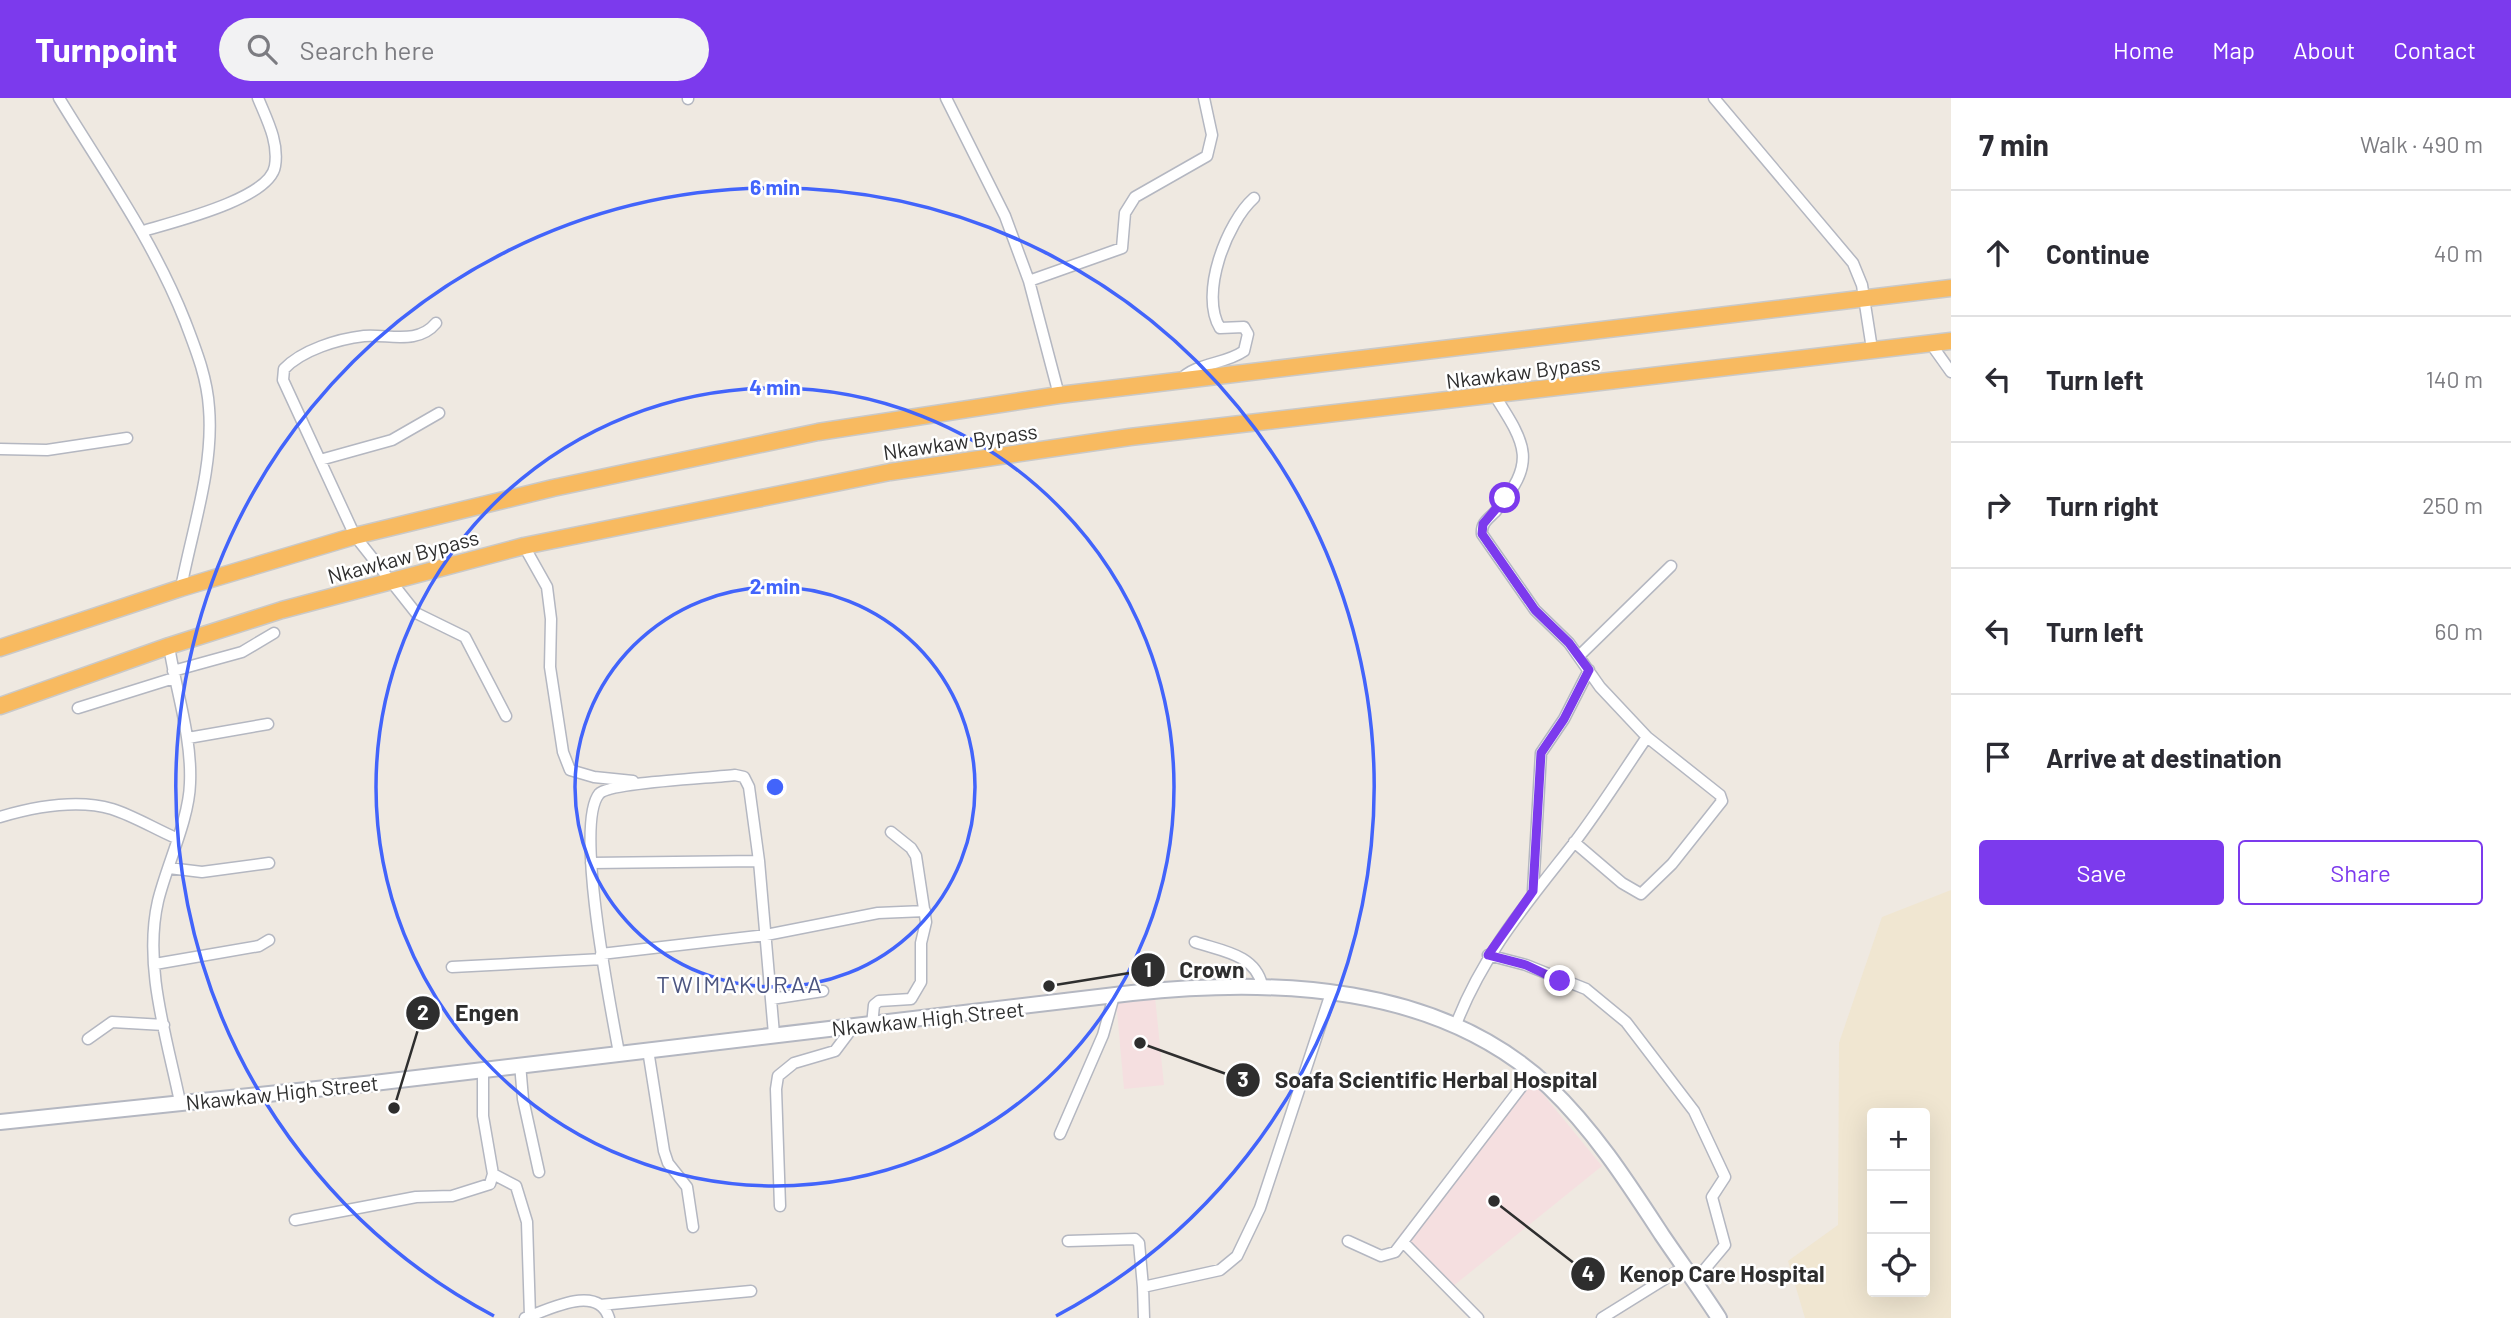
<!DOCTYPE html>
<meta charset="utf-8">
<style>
:root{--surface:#fff;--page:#f2f2f3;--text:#2b2b33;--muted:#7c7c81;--line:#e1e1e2;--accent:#7c3aed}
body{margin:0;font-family:Barlow,sans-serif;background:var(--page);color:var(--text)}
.controls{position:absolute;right:21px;bottom:21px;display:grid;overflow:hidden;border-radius:7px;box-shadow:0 7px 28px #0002}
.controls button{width:63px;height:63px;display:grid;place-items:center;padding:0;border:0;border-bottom:2px solid var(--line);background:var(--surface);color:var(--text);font:35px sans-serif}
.stop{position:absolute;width:21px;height:21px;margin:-16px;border:5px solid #7c3aed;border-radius:50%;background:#fff}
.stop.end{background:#7c3aed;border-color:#fff;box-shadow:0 2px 7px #0008}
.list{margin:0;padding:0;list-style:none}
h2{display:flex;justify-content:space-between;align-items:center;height:91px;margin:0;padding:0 28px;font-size:30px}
h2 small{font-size:23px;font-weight:400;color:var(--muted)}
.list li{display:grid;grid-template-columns:46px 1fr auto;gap:21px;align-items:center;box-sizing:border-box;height:126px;padding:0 28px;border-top:2px solid var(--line)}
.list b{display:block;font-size:26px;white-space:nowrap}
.list em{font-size:23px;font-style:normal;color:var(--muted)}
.actions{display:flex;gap:14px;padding:21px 28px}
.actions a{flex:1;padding:16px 0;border:2px solid var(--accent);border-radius:7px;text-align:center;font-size:24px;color:var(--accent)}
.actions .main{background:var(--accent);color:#fff}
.icon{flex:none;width:38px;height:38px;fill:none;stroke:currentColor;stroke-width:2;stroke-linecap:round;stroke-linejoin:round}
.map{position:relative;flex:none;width:1951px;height:1220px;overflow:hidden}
header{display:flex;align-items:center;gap:42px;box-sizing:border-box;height:98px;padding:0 35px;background:var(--accent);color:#fff}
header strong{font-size:33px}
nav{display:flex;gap:38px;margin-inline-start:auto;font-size:24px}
.search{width:490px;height:63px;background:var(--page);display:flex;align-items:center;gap:18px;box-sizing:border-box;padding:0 24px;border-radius:38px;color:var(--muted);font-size:26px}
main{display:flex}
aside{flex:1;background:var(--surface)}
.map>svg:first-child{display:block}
.education{fill:#f0e6d1;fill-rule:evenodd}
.medical{fill:#f5dfe0}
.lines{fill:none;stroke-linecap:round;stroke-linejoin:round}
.minor-casing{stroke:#b4b7c1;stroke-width:13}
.secondary-casing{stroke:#b4b7c1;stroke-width:18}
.trunk-casing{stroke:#c9c9c9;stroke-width:19}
.minor{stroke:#fff;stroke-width:10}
.secondary{stroke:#fff;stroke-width:14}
.trunk{stroke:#f8ba60;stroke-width:16}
.route{stroke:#7c3aed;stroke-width:9}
.ring{fill:none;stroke:#4264fb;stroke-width:3.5}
.labels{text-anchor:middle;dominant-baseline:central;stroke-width:5;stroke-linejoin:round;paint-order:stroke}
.street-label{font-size:21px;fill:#2e2e2e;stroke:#fff}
.quarter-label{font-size:24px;letter-spacing:2px;fill:#4d5680;stroke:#fff}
.centre{fill:#4264fb;stroke:#fff;stroke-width:3.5}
.ring-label{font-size:21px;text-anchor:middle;font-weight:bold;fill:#4264fb;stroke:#fff;stroke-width:5;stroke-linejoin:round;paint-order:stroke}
.leader{fill:none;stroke:#2e2e2e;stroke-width:2.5}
.callout-dot{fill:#2e2e2e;stroke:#fff;stroke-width:2.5}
.mark-label{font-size:21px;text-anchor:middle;font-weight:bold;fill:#fff}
.callout-label{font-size:23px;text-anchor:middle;font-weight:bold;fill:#2e2e2e;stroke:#fff;stroke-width:5;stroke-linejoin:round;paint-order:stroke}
</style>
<header>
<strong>Turnpoint</strong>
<div class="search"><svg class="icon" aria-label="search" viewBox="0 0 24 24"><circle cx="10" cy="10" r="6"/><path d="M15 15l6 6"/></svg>Search here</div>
<nav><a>Home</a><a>Map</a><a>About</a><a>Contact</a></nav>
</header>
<main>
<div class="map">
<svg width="1951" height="1220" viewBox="0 0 1951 1220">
<rect width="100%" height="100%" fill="#efe9e1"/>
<path class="education" d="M1951,792V1220H1805L1788,1163L1838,1127L1839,945L1882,819ZM1872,1015H1925V1194H1872Z"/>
<path class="medical" d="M1155,899L1164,987L1124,991L1116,902Z
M1533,984L1602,1068L1452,1189L1399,1137Z"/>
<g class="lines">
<g class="minor-casing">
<path id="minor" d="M59,0C104,74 153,142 185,223C196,252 207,279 209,310C214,369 192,432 181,490
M946,0L1005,118L1029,183L1059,297
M1714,0L1853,165L1862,187L1872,251
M688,1V0
M143,133C173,124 270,101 275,68C279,44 267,22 258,0
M1029,183L1122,150L1125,115L1135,99L1207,58L1212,37L1204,0
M436,225C418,247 389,236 364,238C338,241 302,252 284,271L283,282L355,438L416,515L465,539L506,618
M1931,246L1951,274
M1180,282C1197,264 1224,267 1244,253L1248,236L1244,229L1220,230C1199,196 1227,124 1254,100
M0,351L47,352L127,340
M320,362L392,342L439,315
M524,448L547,489L551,521L550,569L563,654L570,672L594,679L633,683
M169,548C176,593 192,639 190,685C189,722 167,766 158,803C143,868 167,940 180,1004
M1579,558L1671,468
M173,573L242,554L274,535
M78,610L174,580
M188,640L268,626
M0,719C34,709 77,701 112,711C134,718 155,731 176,740
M1574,744L1622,785L1641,796L1672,766L1722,703L1720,697L1647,639
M591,765L759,763
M169,770L202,774L269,765
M1533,793L1541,655L1564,621L1589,572
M1195,844C1221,853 1255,856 1262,887
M601,856L766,837L878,815L925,813
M1488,857L1526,867L1586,891L1626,924L1694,1013L1725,1079L1712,1099L1725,1147L1695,1183
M155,866L259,848L269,842
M452,869L603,861
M771,901L823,893
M872,927L874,907L879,903L911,901L921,884V845L926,824L916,758L911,750L891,734
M1455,929C1482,857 1527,805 1574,745C1600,711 1623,674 1647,639L1600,589L1569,545L1535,512L1482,436C1481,425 1488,421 1495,414C1537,364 1527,348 1495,298
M88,941L112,924L164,927
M648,952L664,1053L668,1065L687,1089L693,1129
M619,955C611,911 574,727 599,696C610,684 713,680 735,677L744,679L749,689L759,763L774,936
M520,966L523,1001L539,1074
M1060,1036L1103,937L1114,898
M493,1076L516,1088L527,1124L530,1218
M780,1108L776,991L778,978L794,965L835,953L853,929
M295,1122L416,1099L452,1098L490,1086L493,1076L483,1018V972
M1068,1143L1135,1141L1139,1145L1143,1189
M1348,1143L1381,1158L1395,1154L1532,975
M1404,1145L1478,1220
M600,1207L751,1193
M525,1220C548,1212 598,1185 609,1220
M1144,1220L1143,1189L1220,1172L1237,1158L1260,1110L1331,895
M1602,1220L1684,1169"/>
</g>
<g class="secondary-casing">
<path id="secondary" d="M0,1024L374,985L1132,895C1274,880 1438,885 1549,989C1594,1032 1628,1085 1662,1137C1681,1165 1701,1192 1719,1220"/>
</g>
<g class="trunk-casing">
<path id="trunk" d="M0,550L181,490L355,438L553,390L818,334L1059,297L1951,190
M0,608L169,548L282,512L524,448L890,374L1130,339L1951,243"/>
</g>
<use href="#minor" class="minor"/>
<use href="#secondary" class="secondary"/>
<use href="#trunk" class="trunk"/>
</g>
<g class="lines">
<path class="route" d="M1505,400L1483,426L1482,436L1535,512L1569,545L1589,572L1564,621L1541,655L1533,793L1488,857L1526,867L1560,883"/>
</g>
<g class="ring">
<circle cx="775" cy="689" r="200"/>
<circle cx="775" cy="689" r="399"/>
<path d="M494 1218A599 599 0 1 1 1056 1218"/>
</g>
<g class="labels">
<g class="street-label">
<text transform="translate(1523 273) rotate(-7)">Nkawkaw Bypass</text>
<text transform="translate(960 343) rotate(-8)">Nkawkaw Bypass</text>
<text transform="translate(403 458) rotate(-15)">Nkawkaw Bypass</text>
<text transform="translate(928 920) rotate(-6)">Nkawkaw High Street</text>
<text transform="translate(282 994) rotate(-6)">Nkawkaw High Street</text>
</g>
<g class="quarter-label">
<text x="740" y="885">TWIMAKURAA</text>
</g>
</g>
<circle cx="775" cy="689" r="10" class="centre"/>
<g class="ring-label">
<text x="775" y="97">6 min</text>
<text x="775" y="297">4 min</text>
<text x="775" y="496">2 min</text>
</g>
<path class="leader" d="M1049 888L1148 872M394 1010L423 915M1140 945L1243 982M1494 1103L1588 1176"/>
<g class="callout-dot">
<circle cx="1049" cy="888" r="7"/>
<circle cx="394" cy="1010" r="7"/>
<circle cx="1140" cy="945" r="7"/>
<circle cx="1494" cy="1103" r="7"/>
<circle cx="1148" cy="872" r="18"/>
<circle cx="423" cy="915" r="18"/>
<circle cx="1243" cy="982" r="18"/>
<circle cx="1588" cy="1176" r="18"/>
</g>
<g class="mark-label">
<text x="1148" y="879">1</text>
<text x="423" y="922">2</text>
<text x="1243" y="989">3</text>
<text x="1588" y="1183">4</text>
</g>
<g class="callout-label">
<text x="1212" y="880">Crown</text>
<text x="487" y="923">Engen</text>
<text x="1436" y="990">Soafa Scientific Herbal Hospital</text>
<text x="1722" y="1184">Kenop Care Hospital</text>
</g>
</svg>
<div class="controls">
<button>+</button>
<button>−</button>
<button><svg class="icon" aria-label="locate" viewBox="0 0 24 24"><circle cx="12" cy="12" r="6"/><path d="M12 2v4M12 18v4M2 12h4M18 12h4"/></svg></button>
</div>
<div class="stop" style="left:1505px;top:400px"></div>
<div class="stop end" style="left:1560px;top:883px"></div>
</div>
<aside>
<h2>7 min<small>Walk · 490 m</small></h2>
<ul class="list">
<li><svg class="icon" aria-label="ahead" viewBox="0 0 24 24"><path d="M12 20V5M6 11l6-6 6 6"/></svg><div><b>Continue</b></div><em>40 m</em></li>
<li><svg class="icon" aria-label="left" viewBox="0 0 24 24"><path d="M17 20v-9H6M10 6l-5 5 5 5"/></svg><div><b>Turn left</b></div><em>140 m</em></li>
<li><svg class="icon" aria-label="right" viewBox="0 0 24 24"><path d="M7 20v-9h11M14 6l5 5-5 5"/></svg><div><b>Turn right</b></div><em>250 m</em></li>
<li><svg class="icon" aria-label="left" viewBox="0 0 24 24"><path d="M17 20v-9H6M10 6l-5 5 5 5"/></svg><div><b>Turn left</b></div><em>60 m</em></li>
<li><svg class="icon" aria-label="arrive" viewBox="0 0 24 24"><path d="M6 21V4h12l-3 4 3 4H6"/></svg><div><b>Arrive at destination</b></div></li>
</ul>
<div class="actions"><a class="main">Save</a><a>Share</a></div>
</aside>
</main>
